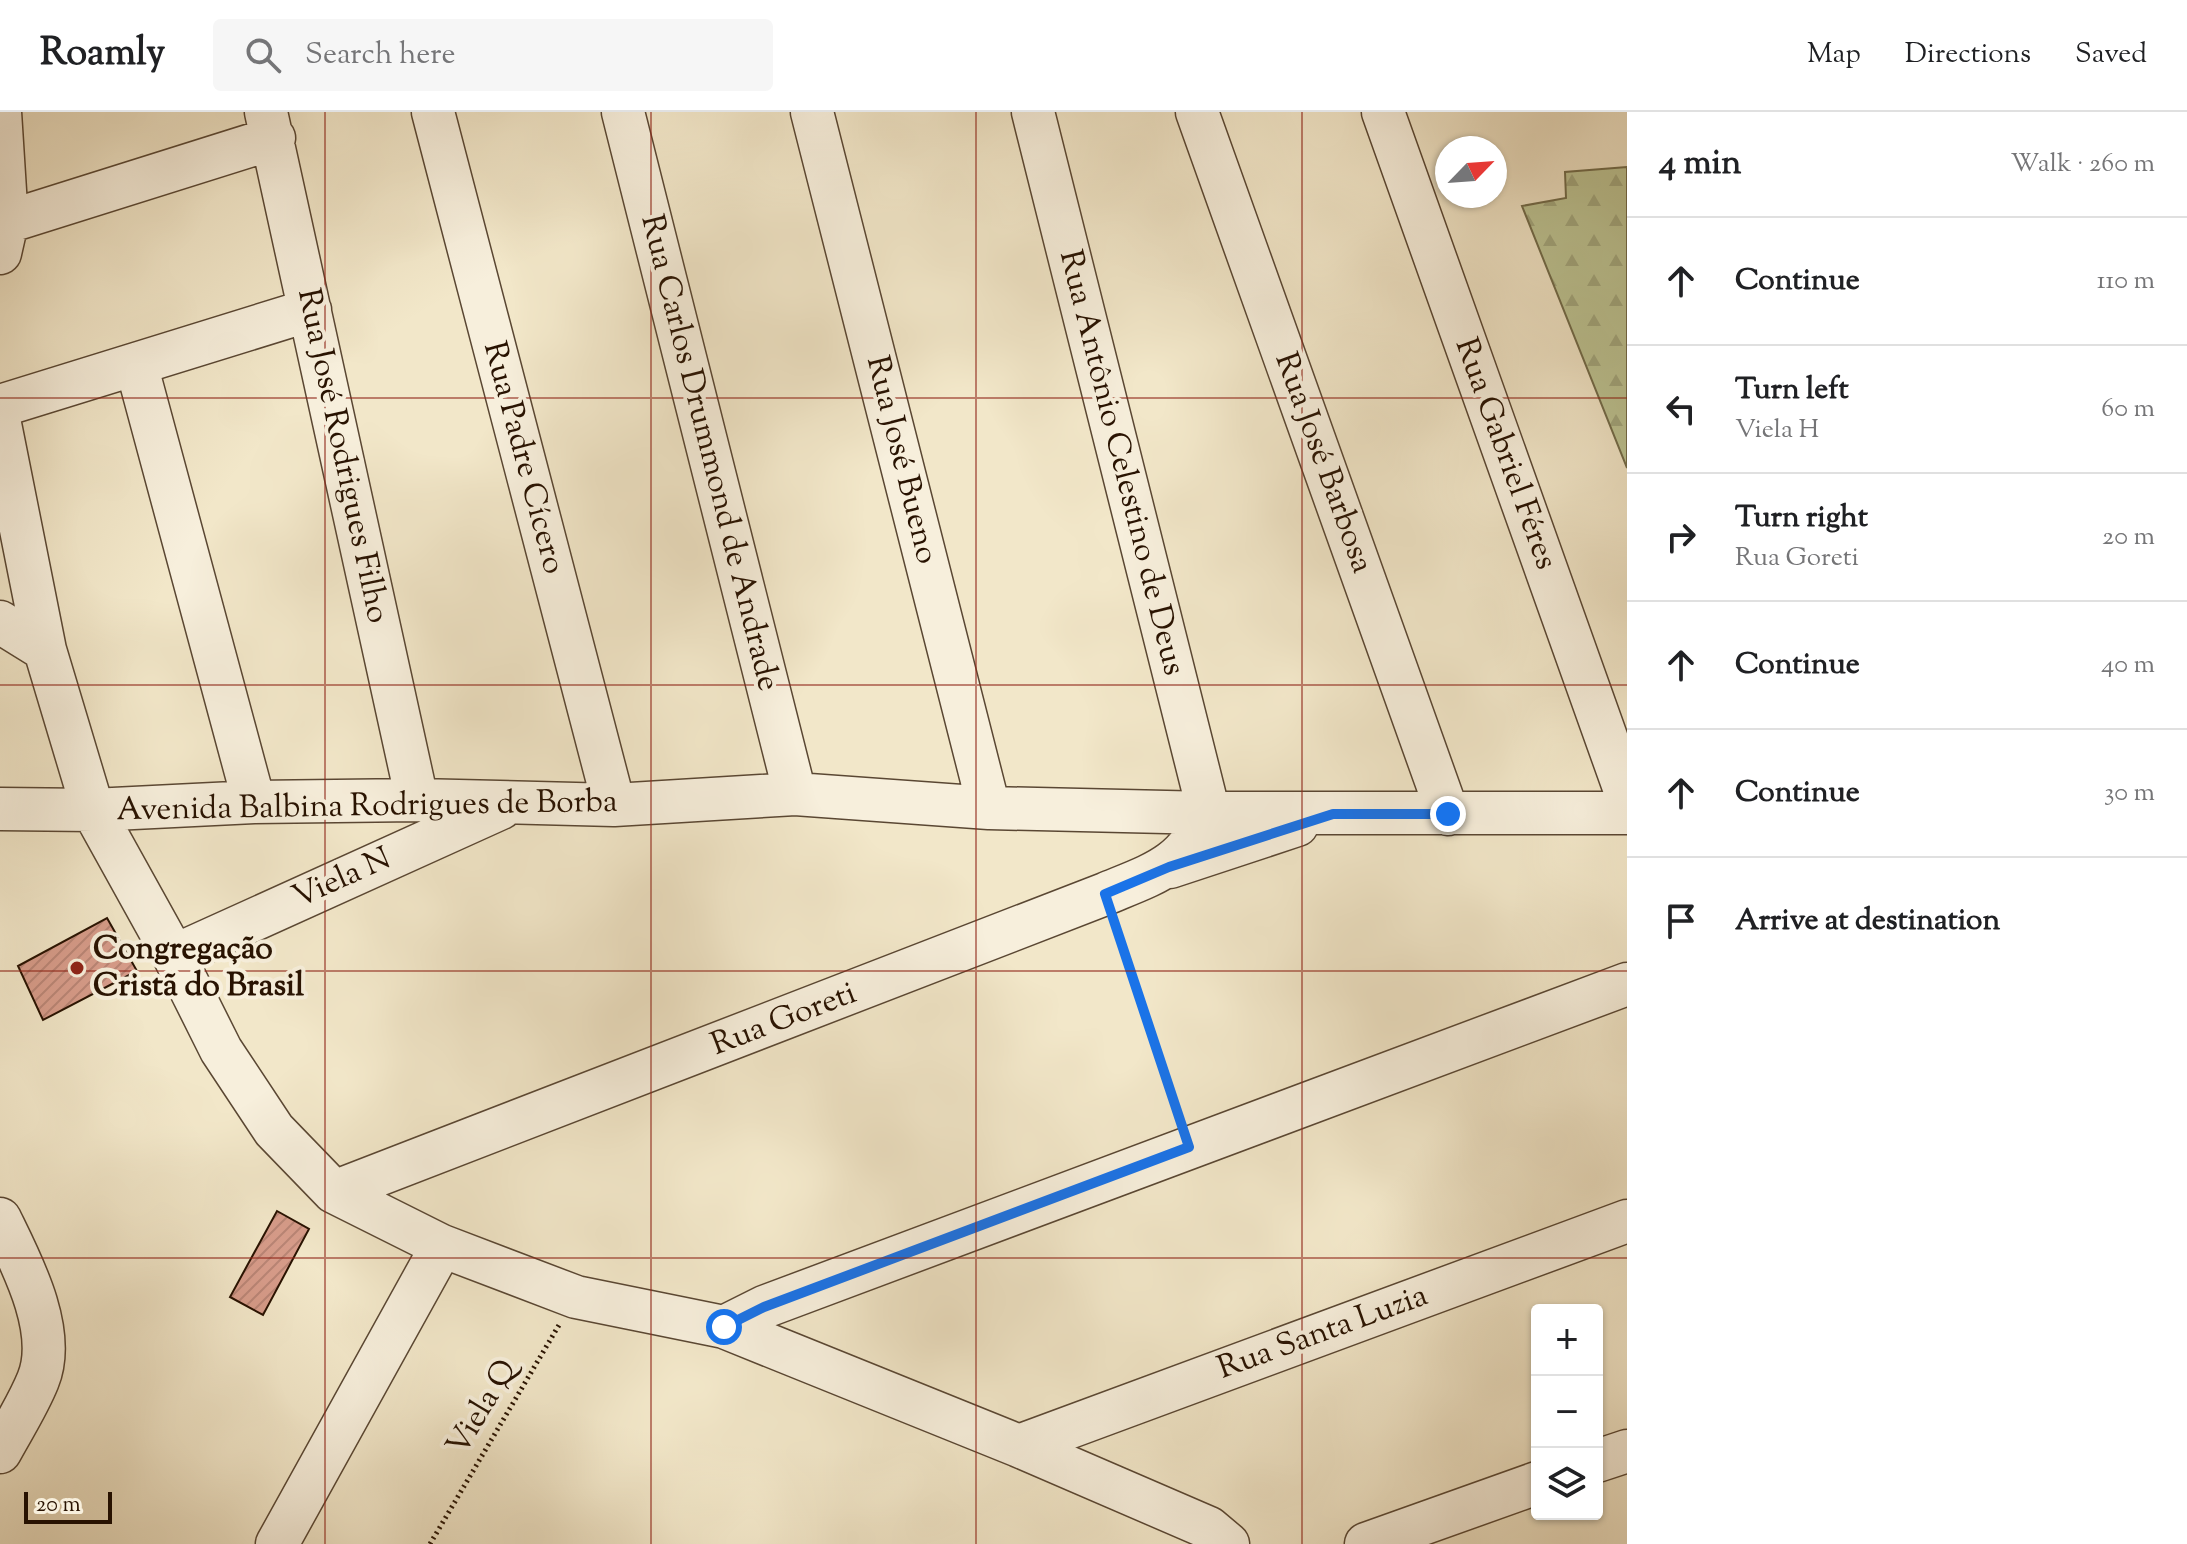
<!DOCTYPE html>
<meta charset="utf-8">
<style>
:root{--surface:#fff;--page:#f6f6f6;--text:#202124;--muted:#757577;--line:#e0e0e0}
body{margin:0;font-family:"Sorts Mill Goudy",serif;background:var(--page);color:var(--text)}
.controls{position:absolute;right:24px;bottom:24px;display:grid;overflow:hidden;border-radius:8px;box-shadow:0 2px 6px #0004}
.controls button{width:72px;height:72px;display:grid;place-items:center;padding:0;border:0;border-bottom:2px solid var(--line);background:var(--surface);color:var(--text);font:40px sans-serif}
.compass{position:absolute;left:1435px;top:24px;width:72px;height:72px;border-radius:50%;background:var(--surface);box-shadow:0 2px 6px #0004;rotate:65deg}
.scale{position:absolute;left:24px;bottom:20px;width:88px;box-sizing:border-box;padding-left:8px;border:4px solid #281201;border-top:0;font-size:22px;line-height:28px;white-space:nowrap;color:#281201;-webkit-text-stroke:6px #f7efdc;paint-order:stroke}
.stop{position:absolute;width:24px;height:24px;margin:-18px;border:6px solid #1a73e8;border-radius:50%;background:#fff}
.stop.end{background:#1a73e8;border-color:#fff;box-shadow:0 2px 8px #0008}
.list{margin:0;padding:0;list-style:none}
h2{display:flex;justify-content:space-between;align-items:center;height:104px;margin:0;padding:0 32px;font-size:34px}
h2 small{font-size:26px;font-weight:400;color:var(--muted)}
.list li{display:grid;grid-template-columns:52px 1fr auto;gap:24px;align-items:center;box-sizing:border-box;height:128px;padding:0 32px;border-top:2px solid var(--line)}
.list b{display:block;font-size:30px;white-space:nowrap}
.list p{margin:0;font-size:26px;white-space:nowrap;color:var(--muted)}
.list em{font-size:26px;font-style:normal;color:var(--muted)}
.icon{flex:none;width:44px;height:44px;fill:none;stroke:currentColor;stroke-width:2;stroke-linecap:round;stroke-linejoin:round}
.map{position:relative;flex:none;width:1627px;height:1432px;overflow:hidden}
header{display:flex;align-items:center;gap:48px;box-sizing:border-box;height:112px;padding:0 40px;background:var(--surface);border-bottom:2px solid var(--line)}
header strong{font-size:38px}
nav{display:flex;gap:44px;margin-inline-start:auto;font-size:28px}
.search{width:560px;height:72px;background:var(--page);display:flex;align-items:center;gap:20px;box-sizing:border-box;padding:0 28px;border-radius:8px;color:var(--muted);font-size:30px}
main{display:flex}
aside{flex:1;background:var(--surface)}
.map>svg:first-child{display:block}
.forest{fill:url(#forest-firs);stroke:#726c4b;stroke-width:2}
.building{fill:url(#building-hatch);stroke:#281201;stroke-width:2}
.lines{fill:none;stroke-linecap:round;stroke-linejoin:round}
.minor-casing{stroke:#5a4733;stroke-width:45}
.path{stroke:#281201;stroke-width:5;stroke-dasharray:2 4;stroke-linecap:butt}
.minor{stroke:#f7efdc;stroke-width:42}
.route{stroke:#1a73e8;stroke-width:10}
.grid{fill:none;stroke:#8f2418;stroke-width:2;stroke-opacity:0.55}
.poi-dot{fill:#8f2418;stroke:#f7efdc;stroke-width:3}
.labels{text-anchor:middle;dominant-baseline:central;stroke-width:8;stroke-linejoin:round;paint-order:stroke}
.street-label{font-size:32px;fill:#281201;stroke:#f7efdc}
.poi-label{font-size:32px;font-weight:bold;fill:#281201;stroke:#f7efdc;text-anchor:start}
</style>
<header>
<strong>Roamly</strong>
<div class="search"><svg class="icon" aria-label="search" viewBox="0 0 24 24"><circle cx="10" cy="10" r="6"/><path d="M15 15l6 6"/></svg>Search here</div>
<nav><a>Map</a><a>Directions</a><a>Saved</a></nav>
</header>
<main>
<div class="map">
<svg width="1627" height="1432" viewBox="0 0 1627 1432">
<defs>
<pattern id="forest-firs" width="22" height="20" patternUnits="userSpaceOnUse" patternTransform="scale(2)"><rect width="22" height="20" fill="#bdc595"/><path d="M5 1l3.5 6h-7zM16 11l3.5 6h-7z" fill="#a2a87f"/></pattern>
<pattern id="building-hatch" width="6" height="6" patternUnits="userSpaceOnUse" patternTransform="scale(2)"><rect width="6" height="6" fill="#d79c8a"/><path d="M-1 1l2-2M0 6l6-6M5 7l2-2" fill="none" stroke="#b98575"/></pattern>
</defs>
<rect width="100%" height="100%" fill="#f2e7c9"/>
<filter id="stains"><feTurbulence type="fractalNoise" baseFrequency=".0025" numOctaves="4"/><feColorMatrix values="0 0 0 0 .2 0 0 0 0 .09 0 0 0 0 .02 0 0 0 .5 -.17"/></filter>
<radialGradient id="worn" r=".72"><stop offset=".6" stop-color="#630" stop-opacity="0"/><stop offset="1" stop-color="#630" stop-opacity=".3"/></radialGradient>
<path class="forest" d="M1627,55V356L1522,94L1566,86L1565,60Z"/>
<path class="building" d="M107,806L137,859L43,908L18,854Z
M277,1099L309,1117L263,1203L230,1185Z"/>
<g class="lines">
<g class="minor-casing">
<path id="minor" d="M266,0L417,688
M433,0L614,693
M623,0L795,682
M812,0L989,696
M1197,0L1448,702
M1383,0L1627,684
M7,110L274,26
M0,141L7,110L0,0
M136,252L254,690
M0,294L310,198
M0,312L45,538L93,698L174,844L221,938L274,1018L334,1080L442,1134L576,1185L724,1215L1019,1334L1209,1416L1228,1432
M0,510L45,538
M0,697L93,698L254,690L417,688L614,693L795,682L989,696L1209,701H1627
M1170,755L1297,713
M174,844L501,696
M334,1080L1105,782C1156,761 1184,754 1209,701L1033,0
M0,1107C21,1150 58,1219 38,1268C28,1293 13,1316 0,1340
M724,1215L764,1195L1627,872
M1019,1334L1627,1109
M1597,1349L1627,1339
M277,1432L442,1134
M1366,1432L1537,1371"/>
</g>
<path class="path" d="M1115,813L1179,1005
M430,1432L559,1213"/>
<use href="#minor" class="minor"/>
</g>
<g class="lines">
<path class="route" d="M724,1215L764,1195L1189,1035L1105,782L1169,755L1333,702H1448"/>
</g>
<path class="grid" d="M325,0V1432M651,0V1432M976,0V1432M1302,0V1432M0,286H1627M0,573H1627M0,859H1627M0,1146H1627"/>
<circle class="poi-dot" cx="77" cy="856" r="8"/>
<g class="labels">
<g class="street-label">
<text transform="translate(709 341) rotate(76)">Rua Carlos Drummond de Andrade</text>
<text transform="translate(1505 342) rotate(70)">Rua Gabriel Féres</text>
<text transform="translate(342 344) rotate(78)">Rua José Rodrigues Filho</text>
<text transform="translate(523 346) rotate(75)">Rua Padre Cícero</text>
<text transform="translate(901 348) rotate(76)">Rua José Bueno</text>
<text transform="translate(1121 351) rotate(76)">Rua Antônio Celestino de Deus</text>
<text transform="translate(1323 351) rotate(70)">Rua José Barbosa</text>
<text transform="translate(367 695) rotate(-1)">Avenida Balbina Rodrigues de Borba</text>
<text transform="translate(342 767) rotate(-24)">Viela N</text>
<text transform="translate(784 908) rotate(-21)">Rua Goreti</text>
<text transform="translate(1323 1221) rotate(-20)">Rua Santa Luzia</text>
<text transform="translate(483 1296) rotate(-59)">Viela Q</text>
</g>
<g class="poi-label">
<text x="93" y="838">Congregação<tspan x="93" dy="37">Cristã do Brasil</tspan></text>
</g>
</g>
<rect width="100%" height="100%" filter="url(#stains)"/>
<rect width="100%" height="100%" fill="url(#worn)"/>
</svg>
<div class="controls">
<button>+</button>
<button>−</button>
<button><svg class="icon" aria-label="layers" viewBox="0 0 24 24"><path d="M12 4l9 5-9 5-9-5zM3 14l9 5 9-5"/></svg></button>
</div>
<svg class="compass" viewBox="-18 -18 36 36"><path d="M0-13l5 13h-10z" fill="#e53935"/><path d="M0 13l5-13h-10z" fill="#757577"/></svg>
<div class="scale">20 m</div>
<div class="stop" style="left:724px;top:1215px"></div>
<div class="stop end" style="left:1448px;top:702px"></div>
</div>
<aside>
<h2>4 min<small>Walk · 260 m</small></h2>
<ul class="list">
<li><svg class="icon" aria-label="ahead" viewBox="0 0 24 24"><path d="M12 20V5M6 11l6-6 6 6"/></svg><div><b>Continue</b></div><em>110 m</em></li>
<li><svg class="icon" aria-label="left" viewBox="0 0 24 24"><path d="M17 20v-9H6M10 6l-5 5 5 5"/></svg><div><b>Turn left</b><p>Viela H</p></div><em>60 m</em></li>
<li><svg class="icon" aria-label="right" viewBox="0 0 24 24"><path d="M7 20v-9h11M14 6l5 5-5 5"/></svg><div><b>Turn right</b><p>Rua Goreti</p></div><em>20 m</em></li>
<li><svg class="icon" aria-label="ahead" viewBox="0 0 24 24"><path d="M12 20V5M6 11l6-6 6 6"/></svg><div><b>Continue</b></div><em>40 m</em></li>
<li><svg class="icon" aria-label="ahead" viewBox="0 0 24 24"><path d="M12 20V5M6 11l6-6 6 6"/></svg><div><b>Continue</b></div><em>30 m</em></li>
<li><svg class="icon" aria-label="arrive" viewBox="0 0 24 24"><path d="M6 21V4h12l-3 4 3 4H6"/></svg><div><b>Arrive at destination</b></div></li>
</ul>
</aside>
</main>
